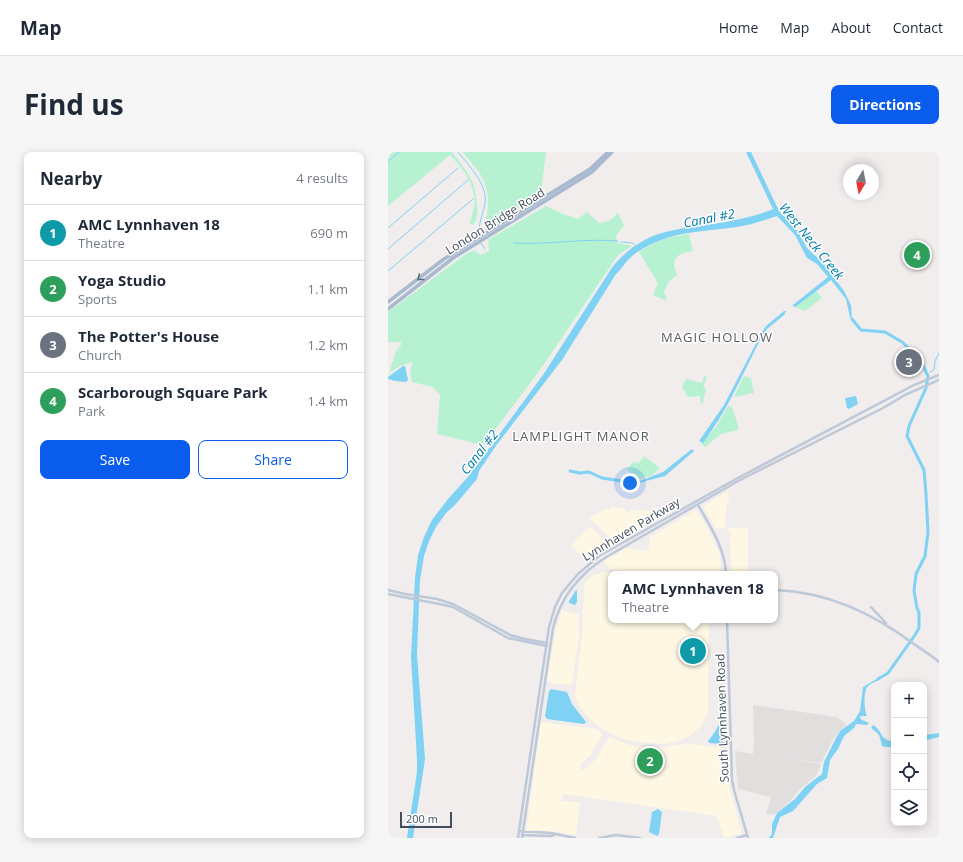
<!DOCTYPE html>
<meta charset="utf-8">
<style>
:root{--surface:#fff;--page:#f6f6f7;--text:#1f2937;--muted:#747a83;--line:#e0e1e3;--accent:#0a5cec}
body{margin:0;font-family:"Open Sans",sans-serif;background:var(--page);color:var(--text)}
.controls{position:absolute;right:12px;bottom:12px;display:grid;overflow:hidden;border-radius:8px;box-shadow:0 2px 10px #0003}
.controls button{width:36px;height:36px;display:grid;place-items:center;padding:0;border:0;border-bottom:1px solid var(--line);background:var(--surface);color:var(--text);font:20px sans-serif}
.compass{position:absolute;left:455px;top:12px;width:36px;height:36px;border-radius:50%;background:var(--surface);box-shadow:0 2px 10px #0003;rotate:190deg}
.scale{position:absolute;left:12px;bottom:10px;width:52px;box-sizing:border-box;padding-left:4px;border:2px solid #434e5c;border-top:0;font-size:11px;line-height:14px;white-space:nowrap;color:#434e5c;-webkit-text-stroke:3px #fff;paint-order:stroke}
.you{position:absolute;left:242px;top:331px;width:14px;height:14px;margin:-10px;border:3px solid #fff;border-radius:50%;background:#1a73e8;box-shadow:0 0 0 6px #1a73e833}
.badge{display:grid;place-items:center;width:26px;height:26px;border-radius:50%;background:var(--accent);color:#fff;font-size:13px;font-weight:700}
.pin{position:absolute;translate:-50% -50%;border:2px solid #fff;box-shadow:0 1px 4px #0006}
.popup{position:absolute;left:220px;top:419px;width:170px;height:52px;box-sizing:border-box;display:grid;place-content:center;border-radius:8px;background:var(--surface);filter:drop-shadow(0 1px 3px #0005);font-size:13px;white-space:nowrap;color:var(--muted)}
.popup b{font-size:15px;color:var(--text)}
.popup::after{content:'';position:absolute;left:50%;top:100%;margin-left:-8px;border:8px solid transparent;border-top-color:var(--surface)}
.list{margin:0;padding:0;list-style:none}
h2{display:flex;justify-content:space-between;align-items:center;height:52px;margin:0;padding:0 16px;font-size:17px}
h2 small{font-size:13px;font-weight:400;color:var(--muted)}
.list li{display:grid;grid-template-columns:26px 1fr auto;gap:12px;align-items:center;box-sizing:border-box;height:56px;padding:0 16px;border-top:1px solid var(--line)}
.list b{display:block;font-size:15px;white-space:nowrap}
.list p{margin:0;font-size:13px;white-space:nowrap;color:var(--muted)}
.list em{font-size:13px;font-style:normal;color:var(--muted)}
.actions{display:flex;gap:8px;padding:12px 16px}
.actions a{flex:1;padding:9px 0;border:1px solid var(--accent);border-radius:8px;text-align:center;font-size:14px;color:var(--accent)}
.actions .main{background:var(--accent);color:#fff}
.icon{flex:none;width:22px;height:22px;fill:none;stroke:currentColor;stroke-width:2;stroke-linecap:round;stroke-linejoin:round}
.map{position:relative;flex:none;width:551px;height:686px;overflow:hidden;border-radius:8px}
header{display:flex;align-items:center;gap:24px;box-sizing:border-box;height:56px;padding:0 20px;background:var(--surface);border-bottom:1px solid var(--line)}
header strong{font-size:19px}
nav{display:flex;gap:22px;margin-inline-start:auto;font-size:14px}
.intro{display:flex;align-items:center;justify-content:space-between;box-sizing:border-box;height:96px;padding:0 24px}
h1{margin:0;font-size:28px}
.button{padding:10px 18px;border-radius:8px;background:var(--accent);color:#fff;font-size:14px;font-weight:700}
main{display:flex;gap:24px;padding:0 24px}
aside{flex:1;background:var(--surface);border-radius:8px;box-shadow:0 2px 10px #0003}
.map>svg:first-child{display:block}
.commercial{fill:#fdf7e3}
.education{fill:#e1dede}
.green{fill:#b6f2d2}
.water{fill:#7fd2f3}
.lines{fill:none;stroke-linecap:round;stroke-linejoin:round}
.stream{stroke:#7fd2f3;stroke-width:1}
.river{stroke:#7fd2f3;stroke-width:3}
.secondary{stroke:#bdc8d8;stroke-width:2.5}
.primary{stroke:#a9b9cf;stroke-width:3.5}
.oneway{stroke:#5c6979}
.labels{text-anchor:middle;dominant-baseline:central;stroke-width:3;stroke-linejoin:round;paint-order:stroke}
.street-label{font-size:12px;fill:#434e5c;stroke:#fff}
.water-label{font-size:13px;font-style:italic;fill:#027aa9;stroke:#fff}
.neighbourhood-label{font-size:13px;letter-spacing:1px;fill:#595c62;stroke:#fff}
</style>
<header>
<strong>Map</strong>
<nav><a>Home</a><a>Map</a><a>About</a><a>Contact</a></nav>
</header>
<div class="intro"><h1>Find us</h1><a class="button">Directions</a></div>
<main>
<aside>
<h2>Nearby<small>4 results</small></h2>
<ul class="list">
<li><span class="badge" style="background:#0f9aa8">1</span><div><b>AMC Lynnhaven 18</b><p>Theatre</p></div><em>690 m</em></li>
<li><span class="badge" style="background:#2e9e5b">2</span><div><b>Yoga Studio</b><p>Sports</p></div><em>1.1 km</em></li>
<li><span class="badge" style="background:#6b7280">3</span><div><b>The Potter's House</b><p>Church</p></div><em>1.2 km</em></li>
<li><span class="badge" style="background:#2e9e5b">4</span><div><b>Scarborough Square Park</b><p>Park</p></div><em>1.4 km</em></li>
</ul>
<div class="actions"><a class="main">Save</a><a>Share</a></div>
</aside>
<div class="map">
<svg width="551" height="686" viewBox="0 0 551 686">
<rect width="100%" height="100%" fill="#f0edec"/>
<path class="commercial" d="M340,339L341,346L338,358L337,376L328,377L315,354Z
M223,355L237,357L239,361L243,358L266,359L268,363L273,360L275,364L237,385L232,378L236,385L229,390L226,389L201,366L219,356L221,359Z
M307,358H309L323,383L332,402L333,422H258L221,417L216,409L238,396L260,399L262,385Z
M203,374L221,394V396L199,410L183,393Z
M339,376H360V422H343L342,380Z
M216,420L229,422H223V468H321L320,559L317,568L311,576L302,584L293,588L278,592H265L238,588L226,583L213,576L202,567L193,557L189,550L187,543L194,484L196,435L198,429L204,424Z
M174,458L191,463V485L184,532L182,533L162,531L159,528L168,476Z
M153,570L209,577L215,582L201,605L192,612L193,619L201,614L209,605L221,585L245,594L262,596L280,595L299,591L339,597L340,630L354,681L336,686L329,664L175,642L174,650L177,649L192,651L188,683L159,679L138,678Z"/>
<path class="education" d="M365,553L449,565L459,573L452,578L445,587L433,611L396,606L433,612L428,624L413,636L403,648L386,663L378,662L383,645L350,637L347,599L365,602L366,589Z"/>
<path class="green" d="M0,0H64C79,20 89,29 89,56C90,62 89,68 85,73L82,71C84,63 88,52 86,43C84,28 72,14 62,3L0,54V7L7,2L0,6Z
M75,0H158L153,41L99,76C97,68 100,61 100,52C101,28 89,18 75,0Z
M158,54L175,62L190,67L199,60L211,71L221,69L230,61L236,73L228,84L229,91L244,94L230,103L152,218L97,291L90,292L49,282L52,243L45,235L24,230L22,219L25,210L12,214L1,221L8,199L13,193V190H0V160L78,102L86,98L93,103L101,99L100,88Z
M301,82L305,99C289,101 282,107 289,123L281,129L276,139L279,149L265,143L270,131L251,100L273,87Z
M529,87L538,93L544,100L528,117L522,110L516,106Z
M428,139L434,146L417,159L407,155Z
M316,224L319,225L315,235L318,237L315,251L313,252L312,244L300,245L294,235L298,227L314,231Z
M356,224L363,226L366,241L346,245Z
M340,254L344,255L350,273V278L333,282L317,295L313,292L328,275Z
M256,304L272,316L263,324L242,329L243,323L239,316L242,314L244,310L251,311Z"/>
<path class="water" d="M358,0H363L391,59L409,78L419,96L434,110L456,139L463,153L464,167L462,165L458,147L443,128L407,155L405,154V153L440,125L429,112L419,106L407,83L389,64C379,67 370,71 359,73C327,80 290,77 260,94C254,97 247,101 242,106C236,111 234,117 228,122L174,208L107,295L91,319L89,327L66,354L58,361L48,375L41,389L36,404L32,428L29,502L37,607L25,686H19L29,620V608L23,505L27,426L30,403L36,385L44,368L60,347L79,326L155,223L225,114C234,104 243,95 255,89C272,79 291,77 311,74C336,70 361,67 385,57Z
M396,159H398L396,163L379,177L374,185L376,187L373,186C355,222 339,259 315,291L311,289L336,253L374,180L378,174Z
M15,214H17L20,228L18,230L7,229L0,227V225Z
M468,244L470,252L461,257L459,256L457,246Z
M304,297L306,299L277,324L247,332V331L275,320Z
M188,438L189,439V450L187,453L181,451V449Z
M492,525H494C490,530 484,530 480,534C475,538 476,558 479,564H473L472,566L474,568L481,571L479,573L468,572L466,576L456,584L450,597L442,608L439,626L429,632L405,659L392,665L385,686H381L384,682V672L389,661L407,647L417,635L434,622L436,610L448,586L452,579L466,569L472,559L475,535Z
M163,537L179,540L184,552L198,570L196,572L159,567L157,564L161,539Z
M335,563H336L335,592L321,591L320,589C327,581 331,573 335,563Z
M485,573C494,578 492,587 503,589L504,595H497L494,594C491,582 493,584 483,576Z
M551,581V585L539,588L536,587V583Z
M270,657L274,660L271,682L269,684L261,680L264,660Z"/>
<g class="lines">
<path class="stream" d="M70,0C81,14 100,32 97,52C95,61 90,73 91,82
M0,9L11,0
M0,76L70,16
M233,90L245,91L247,93
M93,91L97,97
M126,91C161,93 196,86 230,89
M0,97L80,28
M0,119L85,47
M542,220L546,218L547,209L551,201"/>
<path class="river" d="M464,167L473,178L497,180L514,190L532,207L540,224L538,236L521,274L519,284L536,318L538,342L540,380L537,404L528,422L526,439L529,456L531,461V476L527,483L500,521L490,527
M182,319L192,321L201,320L214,326L247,331L250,330"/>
<path class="secondary" d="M310,353C322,374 337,396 338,422
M0,438L17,442L49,447L65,452L122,483L137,487L159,491
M387,438C440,440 484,461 526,492C534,498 543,503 551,510
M0,442L56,453L65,455L120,486L159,494
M483,455L498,471
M339,468L344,628L346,638L360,686
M131,679L163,681L187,686
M134,683L163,684L166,683
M130,686L161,475L167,455L174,441L190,422L211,404L348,327L526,233L551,223
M134,686L165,476C173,444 192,421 220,404L350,329L495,256L517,243L551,228
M211,686L228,683L252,686
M349,686L359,683"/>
<path class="primary" d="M0,150L56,107L202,17L220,0
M0,157L65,106L204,20L224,0"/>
</g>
<defs><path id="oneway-chevron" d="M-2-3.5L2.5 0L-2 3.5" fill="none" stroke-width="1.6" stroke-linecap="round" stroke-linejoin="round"/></defs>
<use class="oneway" href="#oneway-chevron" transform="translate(32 126) rotate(142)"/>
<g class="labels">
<g class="street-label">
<text transform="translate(107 69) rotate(-32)">London Bridge Road</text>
<text transform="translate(243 377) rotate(-31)">Lynnhaven Parkway</text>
<text transform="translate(334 566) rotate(-92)">South Lynnhaven Road</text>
</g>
<g class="water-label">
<text transform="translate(321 66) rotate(-11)">Canal #2</text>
<text transform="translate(424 89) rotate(51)">West Neck Creek</text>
<text transform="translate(91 300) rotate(-52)">Canal #2</text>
</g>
<g class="neighbourhood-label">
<text x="329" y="185">MAGIC HOLLOW</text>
<text x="193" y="284">LAMPLIGHT MANOR</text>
</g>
</g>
</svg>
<div class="controls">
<button>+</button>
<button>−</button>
<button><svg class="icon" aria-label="locate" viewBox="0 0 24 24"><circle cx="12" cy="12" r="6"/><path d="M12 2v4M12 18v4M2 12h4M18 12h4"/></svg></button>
<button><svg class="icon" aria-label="layers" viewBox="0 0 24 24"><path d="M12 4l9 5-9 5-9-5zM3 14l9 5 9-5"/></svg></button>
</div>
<svg class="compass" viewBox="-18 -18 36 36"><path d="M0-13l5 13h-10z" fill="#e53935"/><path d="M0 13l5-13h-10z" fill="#747a83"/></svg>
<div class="scale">200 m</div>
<div class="you"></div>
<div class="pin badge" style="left:305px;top:499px;background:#0f9aa8">1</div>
<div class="popup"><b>AMC Lynnhaven 18</b>Theatre</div>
<div class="pin badge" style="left:262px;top:609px;background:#2e9e5b">2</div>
<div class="pin badge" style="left:521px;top:210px;background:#6b7280">3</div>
<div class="pin badge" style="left:529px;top:103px;background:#2e9e5b">4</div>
</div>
</main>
